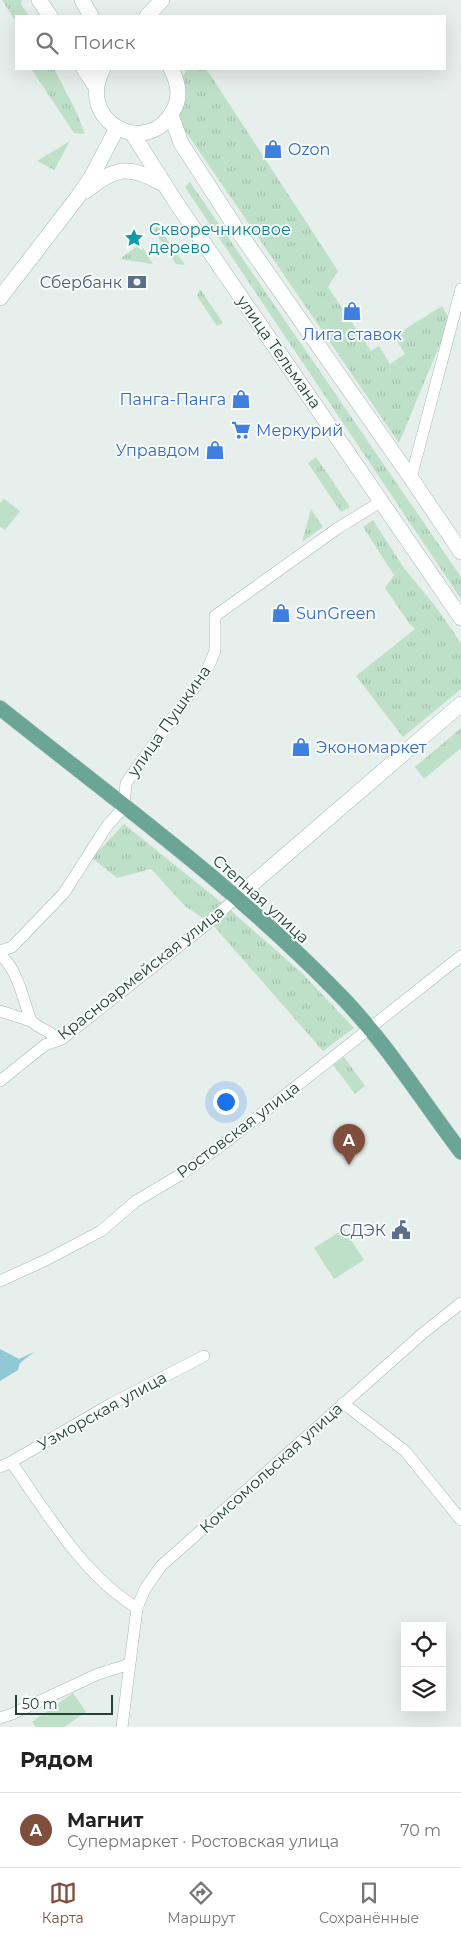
<!DOCTYPE html>
<html lang="ru">
<meta charset="utf-8">
<style>
:root{--surface:#fff;--page:#f6f6f6;--text:#222;--muted:#767676;--line:#e0e0e0;--accent:#804e3d}
body{margin:0;font-family:Montserrat,sans-serif;background:var(--page);color:var(--text)}
.controls{position:absolute;right:15px;bottom:15px;display:grid;overflow:hidden;border-radius:0px;box-shadow:0 5px 20px #0002}
.controls button{width:45px;height:45px;display:grid;place-items:center;padding:0;border:0;border-bottom:1px solid var(--line);background:var(--surface);color:var(--text);font:25px sans-serif}
.scale{position:absolute;left:15px;bottom:12px;width:98px;box-sizing:border-box;padding-left:5px;border:2px solid #24423a;border-top:0;font-size:14px;line-height:18px;white-space:nowrap;color:#24423a;-webkit-text-stroke:4px #f7fbf9;paint-order:stroke}
.you{position:absolute;left:225px;top:1101px;width:18px;height:18px;margin:-12px;border:4px solid #fff;border-radius:50%;background:#1a73e8;box-shadow:0 0 0 8px #1a73e833}
.badge{display:grid;place-items:center;width:32px;height:32px;border-radius:50%;background:var(--accent);color:#fff;font-size:16px;font-weight:700}
.pin{position:absolute;translate:-50% -41px;filter:drop-shadow(0 1px 2px #0008)}
.pin::after{content:'';position:absolute;top:26px;width:18px;height:15px;background:inherit;clip-path:polygon(0 0,100% 0,50% 100%)}
.list{margin:0;padding:0;list-style:none}
h2{display:flex;justify-content:space-between;align-items:center;height:65px;margin:0;padding:0 20px;font-size:21px}
h2 small{font-size:16px;font-weight:400;color:var(--muted)}
.list li{display:grid;grid-template-columns:32px 1fr auto;gap:15px;align-items:center;box-sizing:border-box;height:75px;padding:0 20px;border-top:1px solid var(--line)}
.list b{display:block;font-size:19px;white-space:nowrap}
.list p{margin:0;font-size:16px;white-space:nowrap;color:var(--muted)}
.list em{font-size:16px;font-style:normal;color:var(--muted)}
.icon{flex:none;width:28px;height:28px;fill:none;stroke:currentColor;stroke-width:2;stroke-linecap:round;stroke-linejoin:round}
.map{position:relative;flex:none;width:461px;height:1727px;overflow:hidden}
.search{position:absolute;background:var(--surface);box-shadow:0 5px 20px #0002;left:15px;right:15px;top:15px;height:55px;display:flex;align-items:center;gap:12px;box-sizing:border-box;padding:0 18px;border-radius:0px;color:var(--muted);font-size:19px}
.sheet{height:140px;background:var(--surface)}
nav{display:flex;justify-content:space-around;align-items:center;box-sizing:border-box;height:70px;border-top:1px solid var(--line);background:var(--surface);font-size:14px;color:var(--muted)}
nav a{display:grid;justify-items:center;gap:2px}
nav .on{color:var(--accent)}
.map>svg:first-child{display:block}
.grass{fill:url(#grass-tufts)}
.green{fill:#bfe0c8}
.water{fill:#8ec9d4}
.lines{fill:none;stroke-linecap:round;stroke-linejoin:round}
.street-casing{stroke:#a8b8b2;stroke-width:12}
.secondary-casing{stroke:#a4bbb3;stroke-width:16}
.primary-casing{stroke:#c2cac8;stroke-width:16}
.street{stroke:#fff;stroke-width:11}
.secondary{stroke:#fff;stroke-width:15}
.primary{stroke:#6aa596;stroke-width:15}
.labels{text-anchor:middle;dominant-baseline:central;stroke-width:4;stroke-linejoin:round;paint-order:stroke}
.shop-label{font-size:16px;fill:#366cbe;stroke:#f7fbf9;text-anchor:start}
.culture-label{font-size:16px;fill:#0d838f;stroke:#f7fbf9;text-anchor:start}
.service-label{font-size:16px;fill:#4e5e75;stroke:#f7fbf9;text-anchor:end}
.street-label{font-size:16px;fill:#24423a;stroke:#f7fbf9}
</style>
<div class="map">
<svg width="461" height="1727" viewBox="0 0 461 1727">
<defs>
<pattern id="grass-tufts" width="24" height="20" patternUnits="userSpaceOnUse" patternTransform="scale(1.25)"><rect width="24" height="20" fill="#bfe0c8"/><path d="M3 7l-1-3M5 7V3M7 7l1-3M15 17l-1-3M17 17v-4M19 17l1-3" fill="none" stroke="#a4c1ad"/></pattern>
</defs>
<rect width="100%" height="100%" fill="#e6efeb"/>
<path class="grass" d="M2,0H22L21,4L29,16H16V22Z
M34,69H54L76,111L85,134L74,133L32,70Z
M187,69H206L213,79L338,271L328,287L371,351L379,346L390,364L405,354L394,336L442,306L450,320L399,443L184,129C175,104 174,93 187,69Z
M70,141L54,170L37,161Z
M190,182L461,577V599L185,187Z
M158,226L185,265L176,264L153,229Z
M140,244L153,264L120,259Z
M200,289L223,323L217,326L197,296Z
M316,457L350,507L341,512L308,463Z
M311,509L323,527L302,542Z
M373,520L404,568L436,607L461,643V689L403,737L356,676L415,629L409,623L385,588L394,575L363,527Z
M461,728V748L424,779L415,767Z
M124,824L222,903L302,973L354,1028L323,1051L212,924L186,907L151,869L117,878L92,858Z
M344,1057L365,1086L355,1094L333,1065Z"/>
<path class="green" d="M4,499L20,511L5,530L0,527V503Z
M344,1229L364,1260L334,1279L314,1248Z
M73,1693L86,1712L64,1727H36L32,1722Z"/>
<path class="water" d="M0,1349L19,1359L34,1352L20,1363L18,1370L0,1381Z"/>
<g class="lines">
<g class="street-casing">
<path id="street" d="M411,478L461,289
M0,951L12,947L64,893L107,826L124,807L126,783L207,670L215,651V616L338,528L382,501
M0,955C17,967 24,1002 31,1021C42,1031 49,1028 57,1041
M0,1011L31,1021
M0,1081L45,1045L62,1039L207,924L237,897
M0,1281L46,1260L101,1231L136,1201L183,1173L222,1145L461,956
M343,1403L405,1451L461,1520
M11,1462C48,1514 82,1574 137,1608
M0,1467L11,1462L111,1404L204,1356
M0,1718L12,1714L98,1674L130,1664
M122,1727L137,1608L145,1589L161,1566L422,1334L461,1303"/>
</g>
<g class="secondary-casing">
<path id="secondary" d="M39,0L50,16
M82,0L91,16
M147,16L162,0
M84,69L96,87
M103,69C74,122 149,160 174,109C181,96 178,82 171,69
M171,115L181,143L236,228L411,478L461,552
M132,133L177,204L461,618
M86,191C114,168 128,164 161,183
M0,298L77,198L92,176L117,128
M237,897L461,704"/>
</g>
<g class="primary-casing">
<path id="primary" d="M0,708C114,799 234,886 336,991C384,1039 420,1098 461,1152"/>
</g>
<use href="#street" class="street"/>
<use href="#secondary" class="secondary"/>
<use href="#primary" class="primary"/>
</g>
<defs>
<g id="shop-bare" transform="scale(1.5)"><path d="M-5-2.5h2.3a2.7 3.5 0 0 1 5.4 0H5L5.5 6h-11ZM-1.5-2.5h3a1.5 2.3 0 0 0-3 0Z" fill="#3f7fe0" stroke="#f7fbf9" stroke-width="2.5" paint-order="stroke"/></g>
<g id="sight-bare" transform="scale(1.5)"><path d="M0-6L1.8-2.2L6-1.7L2.9 1.2L3.7 5.4L0 3.3L-3.7 5.4L-2.9 1.2L-6-1.7L-1.8-2.2Z" fill="#0f9aa8" stroke="#f7fbf9" stroke-width="2.5" paint-order="stroke"/></g>
<g id="bank-bare" transform="scale(1.5)"><path d="M-6-4H6V4H-6ZM0-2.3a2.3 2.3 0 1 0 0 4.6a2.3 2.3 0 1 0 0-4.6Z" fill="#5c6f8a" stroke="#f7fbf9" stroke-width="2.5" paint-order="stroke"/></g>
<g id="supermarket-bare" transform="scale(1.5)"><path d="M-6-5.5h2.5l.6 2H6L4.5 2H-2.5L-4.4-4H-6ZM-1.5 3.2a1.3 1.3 0 1 0 .1 0ZM3 3.2a1.3 1.3 0 1 0 .1 0Z" fill="#3f7fe0" stroke="#f7fbf9" stroke-width="2.5" paint-order="stroke"/></g>
<g id="civic-bare" transform="scale(1.5)"><path d="M-.6-6.5H3V-4.5H.6V-3L4-1V1h2V6H-6V1h2V-1L-.6-3ZM-1.2 2.5V6h2.4V2.5Z" fill="#5c6f8a" stroke="#f7fbf9" stroke-width="2.5" paint-order="stroke"/></g>
</defs>
<g fill-rule="evenodd">
<use href="#shop-bare" x="273" y="149"/>
<use href="#sight-bare" x="134" y="238"/>
<use href="#bank-bare" x="137" y="282"/>
<use href="#shop-bare" x="352" y="311"/>
<use href="#shop-bare" x="241" y="399"/>
<use href="#supermarket-bare" x="241" y="430"/>
<use href="#shop-bare" x="215" y="450"/>
<use href="#shop-bare" x="281" y="613"/>
<use href="#shop-bare" x="301" y="747"/>
<use href="#civic-bare" x="401" y="1230"/>
</g>
<g class="labels">
<g class="shop-label">
<text x="288" y="149">Ozon</text>
<text x="352" y="334" text-anchor="middle">Лига ставок</text>
<text x="226" y="399" text-anchor="end">Панга-Панга</text>
<text x="256" y="430">Меркурий</text>
<text x="200" y="450" text-anchor="end">Управдом</text>
<text x="296" y="613">SunGreen</text>
<text x="316" y="747">Экономаркет</text>
</g>
<g class="culture-label">
<text x="149" y="229">Скворечниковое<tspan x="149" dy="18">дерево</tspan></text>
</g>
<g class="service-label">
<text x="122" y="282">Сбербанк</text>
<text x="386" y="1230">СДЭК</text>
</g>
<g class="street-label">
<text transform="translate(279 352) rotate(55)">улица Тельмана</text>
<text transform="translate(169 721) rotate(-55)">улица Пушкина</text>
<text transform="translate(261 899) rotate(42)">Степная улица</text>
<text transform="translate(141 973) rotate(-38)">Красноармейская улица</text>
<text transform="translate(238 1130) rotate(-37)">Ростовская улица</text>
<text transform="translate(102 1411) rotate(-29)">Узморская улица</text>
<text transform="translate(271 1468) rotate(-42)">Комсомольская улица</text>
</g>
</g>
</svg>
<div class="controls">
<button><svg class="icon" aria-label="locate" viewBox="0 0 24 24"><circle cx="12" cy="12" r="6"/><path d="M12 2v4M12 18v4M2 12h4M18 12h4"/></svg></button>
<button><svg class="icon" aria-label="layers" viewBox="0 0 24 24"><path d="M12 4l9 5-9 5-9-5zM3 14l9 5 9-5"/></svg></button>
</div>
<div class="scale">50 m</div>
<div class="you"></div>
<div class="pin badge" style="left:349px;top:1165px">A</div>
<div class="search"><svg class="icon" aria-label="search" viewBox="0 0 24 24"><circle cx="10" cy="10" r="6"/><path d="M15 15l6 6"/></svg>Поиск</div>
</div>
<section class="sheet">
<h2>Рядом<small></small></h2>
<ul class="list">
<li><span class="badge">A</span><div><b>Магнит</b><p>Супермаркет · Ростовская улица</p></div><em>70 m</em></li>
</ul>
</section>
<nav>
<a class="on"><svg class="icon" aria-label="map" viewBox="0 0 24 24"><path d="M3 6l6-2 6 2 6-2v14l-6 2-6-2-6 2zM9 4v14M15 6v14"/></svg>Карта</a>
<a><svg class="icon" aria-label="directions" viewBox="0 0 24 24"><path d="M12 3l9 9-9 9-9-9zM9 14v-3h6M13 9l2 2-2 2"/></svg>Маршрут</a>
<a><svg class="icon" aria-label="saved" viewBox="0 0 24 24"><path d="M7 4h10v16l-5-4-5 4z"/></svg>Сохранённые</a>
</nav>
